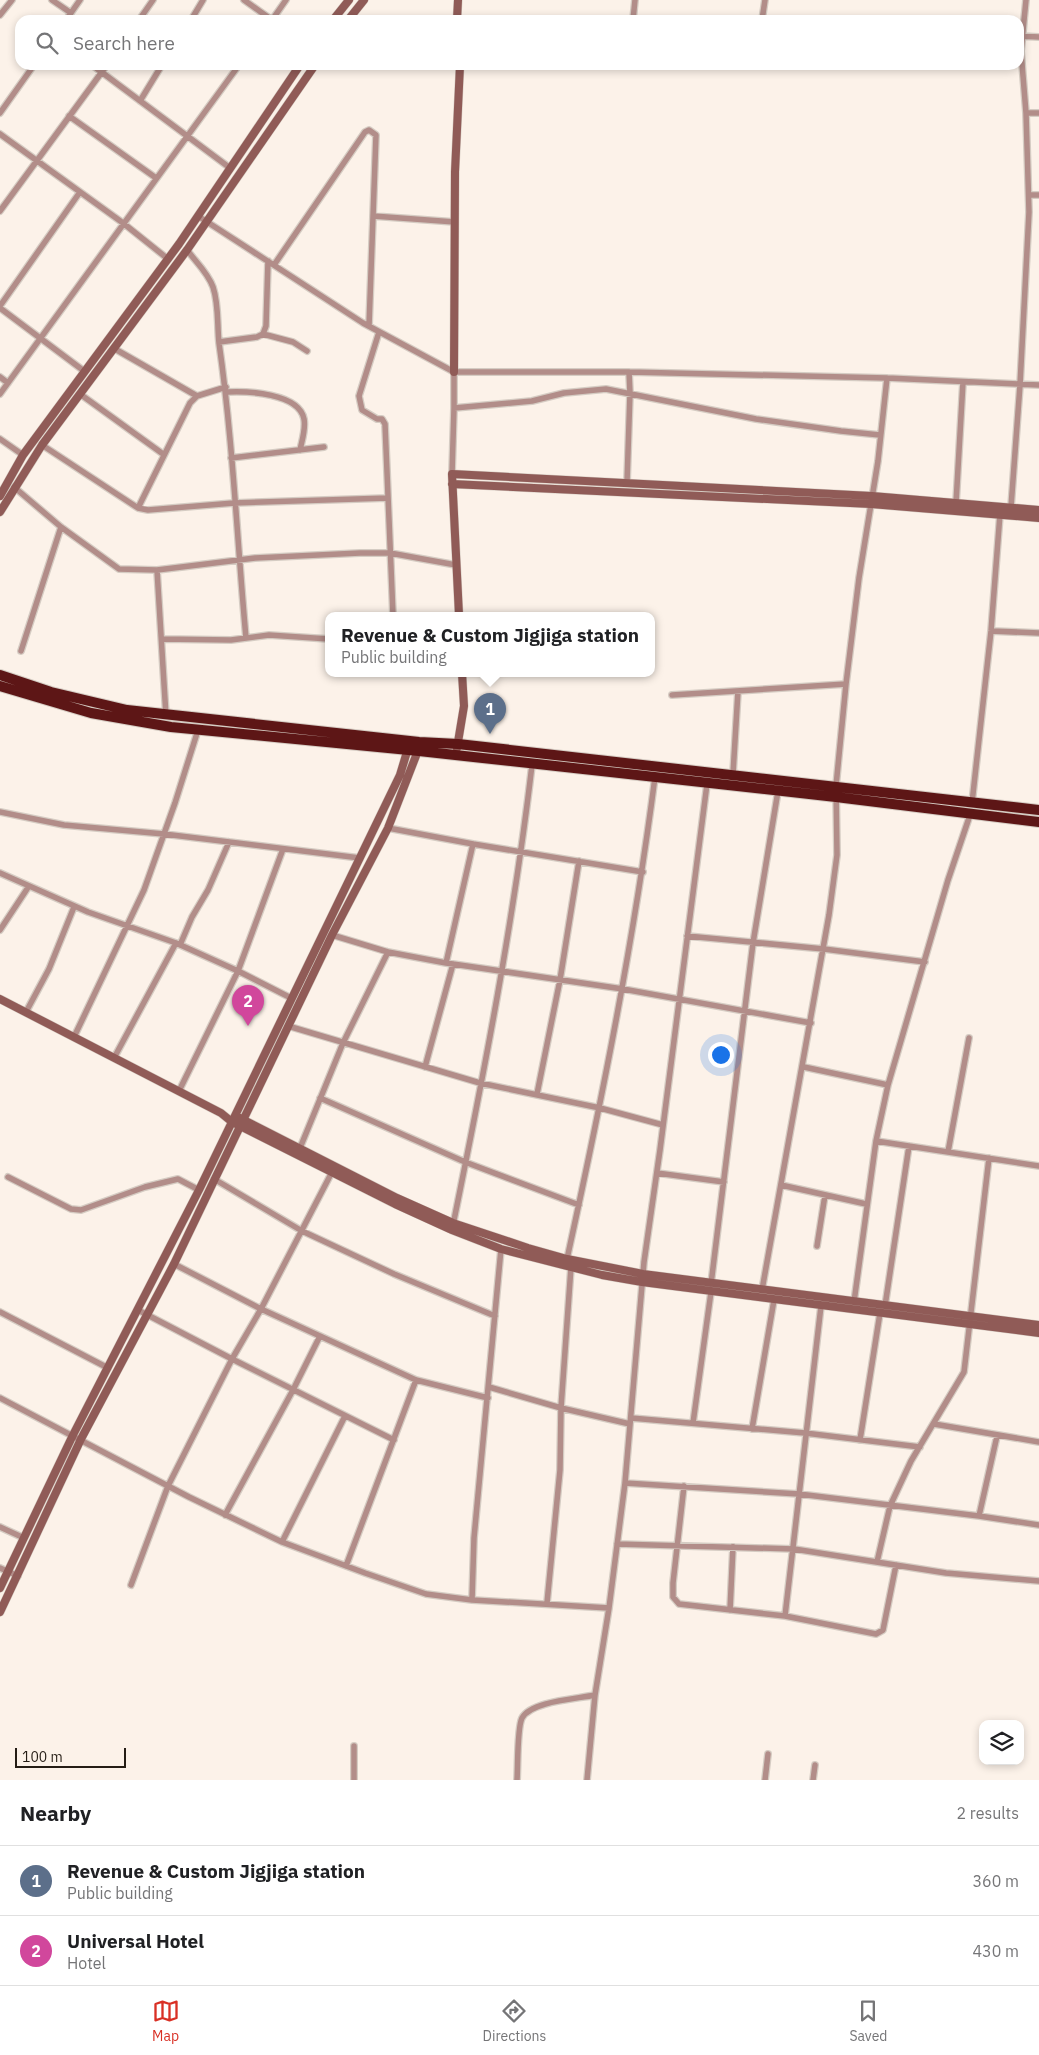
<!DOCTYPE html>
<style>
:root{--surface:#fff;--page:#f6f6f6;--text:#202124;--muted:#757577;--line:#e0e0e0;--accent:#d93025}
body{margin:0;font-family:"IBM Plex Sans",sans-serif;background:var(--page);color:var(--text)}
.controls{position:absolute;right:15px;bottom:15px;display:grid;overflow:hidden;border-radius:10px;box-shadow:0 2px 8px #0003}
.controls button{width:45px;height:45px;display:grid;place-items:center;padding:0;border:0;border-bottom:1px solid var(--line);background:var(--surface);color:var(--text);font:25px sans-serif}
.scale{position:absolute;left:15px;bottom:12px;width:111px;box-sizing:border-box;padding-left:5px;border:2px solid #251d15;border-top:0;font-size:14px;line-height:18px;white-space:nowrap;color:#251d15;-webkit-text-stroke:4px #fcf2e9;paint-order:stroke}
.you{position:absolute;left:720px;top:1054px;width:18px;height:18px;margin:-12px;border:4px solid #fff;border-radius:50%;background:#1a73e8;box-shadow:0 0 0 8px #1a73e833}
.badge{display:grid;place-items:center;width:32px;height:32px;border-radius:50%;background:var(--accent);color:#fff;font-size:16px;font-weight:700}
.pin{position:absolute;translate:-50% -41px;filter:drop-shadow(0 1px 2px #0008)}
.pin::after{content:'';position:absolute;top:26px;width:18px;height:15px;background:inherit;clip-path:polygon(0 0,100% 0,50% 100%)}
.popup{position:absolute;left:325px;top:612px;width:330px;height:65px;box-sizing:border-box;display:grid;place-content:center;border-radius:10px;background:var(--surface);filter:drop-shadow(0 1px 4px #0005);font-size:16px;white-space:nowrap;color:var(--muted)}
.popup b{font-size:19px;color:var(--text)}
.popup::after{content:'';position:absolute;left:50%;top:100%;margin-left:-10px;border:10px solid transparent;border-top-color:var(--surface)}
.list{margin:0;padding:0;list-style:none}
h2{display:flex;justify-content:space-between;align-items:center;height:65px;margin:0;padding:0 20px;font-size:21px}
h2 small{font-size:16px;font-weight:400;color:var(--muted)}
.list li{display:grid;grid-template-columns:32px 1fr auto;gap:15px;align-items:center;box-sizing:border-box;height:70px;padding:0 20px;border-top:1px solid var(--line)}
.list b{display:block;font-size:19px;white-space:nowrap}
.list p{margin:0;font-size:16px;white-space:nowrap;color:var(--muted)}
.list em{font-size:16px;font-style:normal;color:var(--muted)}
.icon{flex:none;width:28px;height:28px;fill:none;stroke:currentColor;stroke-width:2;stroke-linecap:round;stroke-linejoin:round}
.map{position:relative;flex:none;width:1039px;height:1780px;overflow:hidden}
.search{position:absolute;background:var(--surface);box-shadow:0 2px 8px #0003;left:15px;right:15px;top:15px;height:55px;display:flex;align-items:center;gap:12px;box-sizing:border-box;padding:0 18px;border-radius:15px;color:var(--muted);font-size:19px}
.sheet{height:205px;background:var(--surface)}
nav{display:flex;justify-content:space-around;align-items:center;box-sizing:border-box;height:70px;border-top:1px solid var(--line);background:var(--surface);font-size:14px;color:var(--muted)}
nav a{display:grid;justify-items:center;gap:2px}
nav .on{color:var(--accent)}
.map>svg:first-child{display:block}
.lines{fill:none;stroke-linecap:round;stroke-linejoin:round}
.street-casing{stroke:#d5ccc3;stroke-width:8}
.secondary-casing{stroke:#d5ccc3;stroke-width:9}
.highway-casing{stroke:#d5ccc3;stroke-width:12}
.street{stroke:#b28d89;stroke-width:5.5}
.secondary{stroke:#905b57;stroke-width:8}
.highway{stroke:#5d1616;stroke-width:10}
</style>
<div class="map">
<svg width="1039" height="1780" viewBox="0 0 1039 1780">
<rect width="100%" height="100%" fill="#fcf2e9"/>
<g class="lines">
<g class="street-casing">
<path id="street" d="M52,0L71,13
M244,0L272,20
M0,15L12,0
M66,20L80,0
M139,20L153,0
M191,20L203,0
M272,20L286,0
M633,20L635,0
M762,20L765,0
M1019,36L1039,37
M92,65L230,168
M140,101L162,65
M0,113L34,65
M1026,113H1039
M69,116L156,178
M0,134L123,223L168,259
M1029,195H1039
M0,211L107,65
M198,216L363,323L454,372H629L887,378L1039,385
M373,216L455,222
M187,250C196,262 208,273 213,287C219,305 217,325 219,343C233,441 237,540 246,638
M274,265L365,132L369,130L376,135L369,326
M0,306L80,192
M0,308L84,371
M379,332L359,396L362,410L377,419H382L385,424L393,615
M263,334L293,342L307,351
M219,342L257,337L263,334L266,326L268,261
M115,349L197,396
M454,372V408
M0,377L8,383
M227,392C247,391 299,393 304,419C306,429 302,440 300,450
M0,394L239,65
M80,394L163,454
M0,439L23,455
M42,445L138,508L148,510L234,503L388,498
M231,458L324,447
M452,474L454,408L532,401L564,393L606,389L756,419L841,431L880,435
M627,482L630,393L629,372
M14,487L61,527L119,569L157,570L255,558L360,553H390L456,565
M956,503L963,382
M1011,507L1020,385L1029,212L1026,113L1021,51L1026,0
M138,508L190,403L197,396L226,387
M157,570L166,716
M991,631L1039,633
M162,639L231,640L269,635L329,639
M21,651L61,527
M672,695L846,684
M733,774L738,691
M972,803L991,631L1000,514
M0,812L64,825L164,834L360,858
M388,828L473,844L643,872
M0,873L88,912L176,943L238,971L291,998
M0,930L29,886
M332,935L388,952L446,963L623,989L811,1023
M687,936L824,949L925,962
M180,945L192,917L208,890L229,842
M446,963L473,844
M26,1012L49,969L74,907
M288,1026L480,1083L600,1108L663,1125
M74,1037L144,890L175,803L198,730
M114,1058L176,943
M425,1067L453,964
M804,1067L888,1085
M179,1091L238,971L283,849
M537,1094L560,980L579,861
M320,1098L465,1162L579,1205
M876,1141L1039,1166
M300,1148L343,1043L388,952
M948,1152L969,1038
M657,1173L724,1182
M8,1177L71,1209L81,1210L145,1187L178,1179L199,1190
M214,1179L302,1231L394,1274L495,1316
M781,1185L866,1204
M453,1225C484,1073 514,919 532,765
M817,1246L825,1195
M567,1259C602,1099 634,940 655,777
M174,1264L261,1309L416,1380L488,1398
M711,1284L753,943L778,791
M762,1290L829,915L837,855L836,786L846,684L859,578L878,461L887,378
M854,1302L876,1141L888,1085L948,880L970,815
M885,1306L909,1146
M138,1310L232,1359L394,1440
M0,1312L108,1368
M489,1387L561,1408L630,1424
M0,1398L189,1497L282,1542L365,1573L426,1594L472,1600L609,1608
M631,1418L805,1433L920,1447
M693,1423L711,1292
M934,1424L1039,1442
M752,1429L774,1300
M860,1440L880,1313
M625,1483L799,1494L979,1516L1039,1525
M684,1486L673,1583V1597L679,1604L785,1616L876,1634L883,1630L896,1565
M225,1515L293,1390L320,1336
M979,1516L997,1436
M0,1527L24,1538
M282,1542L345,1416
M617,1544L794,1549L946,1573L1039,1581
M877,1562L890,1506L911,1461L964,1372L989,1158
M346,1566L416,1380
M0,1568L18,1576
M131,1585L168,1486L232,1359L261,1309L332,1172
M472,1600L474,1538L501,1249
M547,1603L560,1470L561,1408L571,1267
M730,1610L733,1547
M785,1616L821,1306
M354,1746V1780
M517,1780C518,1766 517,1728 522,1718C531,1701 577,1699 595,1695
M587,1780L595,1695L609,1608L625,1483L644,1262L660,1150L707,784
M765,1780L768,1754
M813,1780L815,1765"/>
</g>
<g class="secondary-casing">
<path id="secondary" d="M333,20L349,0
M348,20L364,0
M457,20L458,0
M454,372L455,172L460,65
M452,484L871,504L1039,518
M0,496L23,455L179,244L300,65
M0,512L42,445L187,250L315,65
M459,615L452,474L872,496L1039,510
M457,748L464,706L462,673
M0,999L221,1113L232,1122L395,1204L452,1230L501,1249L602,1275L642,1282L1039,1333
M240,1118L397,1198L453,1223L528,1248L567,1259L643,1274L1039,1325
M0,1588L73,1435L199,1190L400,775L409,745
M0,1612L81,1439L174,1264L332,935L388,828L419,748"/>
</g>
<g class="highway-casing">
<path id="highway" d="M0,675L51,692L127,710L419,742L458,744L1039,810
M0,686L91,713L171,727L419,751L836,797L1039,822"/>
</g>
<use href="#street" class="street"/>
<use href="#secondary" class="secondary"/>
<use href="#highway" class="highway"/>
</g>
</svg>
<div class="controls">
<button><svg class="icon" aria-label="layers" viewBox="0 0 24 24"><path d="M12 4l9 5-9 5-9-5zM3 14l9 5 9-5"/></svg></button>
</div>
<div class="scale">100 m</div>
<div class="you"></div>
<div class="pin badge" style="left:490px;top:734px;background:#5c6f8a">1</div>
<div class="popup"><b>Revenue &amp; Custom Jigjiga station</b>Public building</div>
<div class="pin badge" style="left:248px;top:1026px;background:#d1479c">2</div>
<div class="search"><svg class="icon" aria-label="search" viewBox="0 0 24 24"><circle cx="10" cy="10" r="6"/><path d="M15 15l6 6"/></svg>Search here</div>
</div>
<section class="sheet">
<h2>Nearby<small>2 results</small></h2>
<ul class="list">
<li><span class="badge" style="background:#5c6f8a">1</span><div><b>Revenue &amp; Custom Jigjiga station</b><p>Public building</p></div><em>360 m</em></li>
<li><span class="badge" style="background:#d1479c">2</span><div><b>Universal Hotel</b><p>Hotel</p></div><em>430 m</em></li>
</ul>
</section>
<nav>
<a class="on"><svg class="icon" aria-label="map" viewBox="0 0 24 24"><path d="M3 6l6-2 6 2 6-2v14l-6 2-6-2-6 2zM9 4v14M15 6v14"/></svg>Map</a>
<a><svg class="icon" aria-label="directions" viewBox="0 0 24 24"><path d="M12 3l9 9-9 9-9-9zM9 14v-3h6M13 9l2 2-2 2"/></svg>Directions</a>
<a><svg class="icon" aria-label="saved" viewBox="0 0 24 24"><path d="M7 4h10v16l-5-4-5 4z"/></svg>Saved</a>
</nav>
